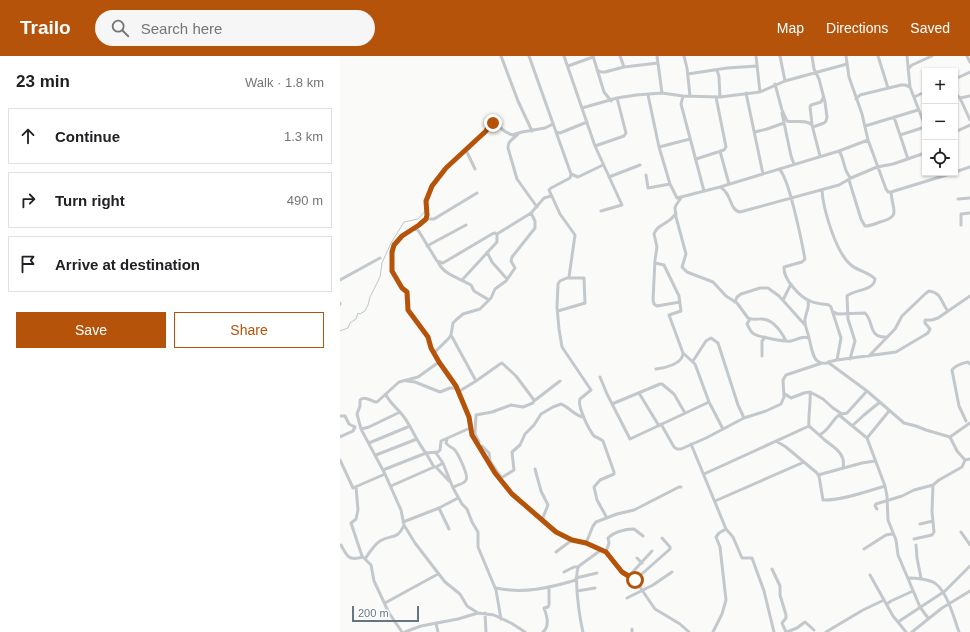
<!DOCTYPE html>
<meta charset="utf-8">
<style>
:root{--surface:#fff;--page:#f6f6f6;--text:#202124;--muted:#757577;--line:#e0e0e0;--accent:#b45309}
body{margin:0;font-family:Helvetica,sans-serif;background:var(--page);color:var(--text)}
.controls{position:absolute;right:12px;top:12px;display:grid;overflow:hidden;border-radius:0px;box-shadow:0 1px 3px #0004}
.controls button{width:36px;height:36px;display:grid;place-items:center;padding:0;border:0;border-bottom:1px solid var(--line);background:var(--surface);color:var(--text);font:20px sans-serif}
.scale{position:absolute;left:12px;bottom:10px;width:67px;box-sizing:border-box;padding-left:4px;border:2px solid #657683;border-top:0;font-size:11px;line-height:14px;white-space:nowrap;color:#657683;-webkit-text-stroke:3px #fff;paint-order:stroke}
.stop{position:absolute;width:12px;height:12px;margin:-9px;border:3px solid #b45309;border-radius:50%;background:#fff}
.stop.end{background:#b45309;border-color:#fff;box-shadow:0 1px 4px #0008}
.list{margin:0;padding:0;list-style:none}
h2{display:flex;justify-content:space-between;align-items:center;height:52px;margin:0;padding:0 16px;font-size:17px}
h2 small{font-size:13px;font-weight:400;color:var(--muted)}
.list li{display:grid;grid-template-columns:26px 1fr auto;gap:12px;align-items:center;box-sizing:border-box;height:56px;margin:0 8px 8px;padding:0 8px;border:1px solid var(--line);border-radius:0px}
.list b{display:block;font-size:15px;white-space:nowrap}
.list em{font-size:13px;font-style:normal;color:var(--muted)}
.actions{display:flex;gap:8px;padding:12px 16px}
.actions a{flex:1;padding:9px 0;border:1px solid var(--accent);border-radius:0px;text-align:center;font-size:14px;color:var(--accent)}
.actions .main{background:var(--accent);color:#fff}
.icon{flex:none;width:22px;height:22px;fill:none;stroke:currentColor;stroke-width:2;stroke-linecap:round;stroke-linejoin:round}
.map{position:relative;flex:none;width:630px;height:576px;overflow:hidden}
header{display:flex;align-items:center;gap:24px;box-sizing:border-box;height:56px;padding:0 20px;background:var(--accent);color:#fff}
header strong{font-size:19px}
nav{display:flex;gap:22px;margin-inline-start:auto;font-size:14px}
.search{width:280px;height:36px;background:var(--page);display:flex;align-items:center;gap:10px;box-sizing:border-box;padding:0 14px;border-radius:22px;color:var(--muted);font-size:15px}
main{display:flex}
aside{flex:1;background:var(--surface)}
.map>svg:first-child{display:block}
.lines{fill:none;stroke-linecap:round;stroke-linejoin:round}
.stream{stroke:#bbc7cb;stroke-width:1}
.minor{stroke:#c3c8cc;stroke-width:3}
.route{stroke:#b45309;stroke-width:5}
</style>
<header>
<strong>Trailo</strong>
<div class="search"><svg class="icon" aria-label="search" viewBox="0 0 24 24"><circle cx="10" cy="10" r="6"/><path d="M15 15l6 6"/></svg>Search here</div>
<nav><a>Map</a><a>Directions</a><a>Saved</a></nav>
</header>
<main>
<aside>
<h2>23 min<small>Walk · 1.8 km</small></h2>
<ul class="list">
<li><svg class="icon" aria-label="ahead" viewBox="0 0 24 24"><path d="M12 20V5M6 11l6-6 6 6"/></svg><div><b>Continue</b></div><em>1.3 km</em></li>
<li><svg class="icon" aria-label="right" viewBox="0 0 24 24"><path d="M7 20v-9h11M14 6l5 5-5 5"/></svg><div><b>Turn right</b></div><em>490 m</em></li>
<li><svg class="icon" aria-label="arrive" viewBox="0 0 24 24"><path d="M6 21V4h12l-3 4 3 4H6"/></svg><div><b>Arrive at destination</b></div></li>
</ul>
<div class="actions"><a class="main">Save</a><a>Share</a></div>
</aside>
<div class="map">
<svg width="630" height="576" viewBox="0 0 630 576">
<rect width="100%" height="100%" fill="#fafaf8"/>
<g class="lines">
<path class="stream" d="M0,275L8,272L10,267L16,263L18,257L20,258L25,255L28,249L30,241L40,221L42,207L51,187L64,166L78,163L86,154"/>
<path class="minor" d="M161,0L178,45L192,75
M189,0L231,118L238,121L263,109
M224,0L255,90L282,149L261,155
M253,0L264,36L271,45
M280,0L284,11
M317,0L322,37
M344,0L347,12L350,40
M416,0L420,36
M440,0L445,25
M472,0L474,13L479,23L485,46L487,61L486,65L484,67L473,71
M506,0L509,21L522,58L528,84L546,133L548,136H551L613,117
M538,0L548,32
M567,0L570,31L585,70
M627,0L630,6
M228,10L253,1
M568,13L572,9L592,0
M257,14L261,16H265L284,11L318,7
M377,14L379,21L380,41
M348,18L387,12L417,10
M615,23L630,16
M435,28L442,54L447,65C455,67 466,63 472,69L480,100
M406,37L423,118
M615,37L620,42L630,40
M308,39L319,91L330,128L337,142L380,131L499,95L528,84
M343,40L341,48L364,135
M574,41L585,36
M620,42L630,64
M516,43L520,39L561,29H565L570,31
M242,52L277,42L296,39L322,37L343,40L380,41L420,36L445,25L507,8
M442,57L451,100L454,108
M554,61L568,103
M213,68L205,72L182,76L172,79L166,76L155,68L153,67L149,70L146,75L106,112L92,129L86,145L87,159L86,163L79,169L62,179L54,189L52,196V215L62,232L67,236L68,254L88,281L91,292L99,306L116,330L129,361L132,379L142,394L155,417L172,438L216,476L232,484L246,487L266,496L282,516L295,524L315,553L340,568L349,576
M472,68L470,51L471,49L481,46L483,42
M525,70L578,54
M216,76L220,77L247,66
M415,76L427,73L444,67
M615,76L630,69
M178,78C173,84 168,84 168,92L177,123L197,151
M560,79L585,71
M255,90L284,80L286,77L277,42
M319,91L350,83
M126,94L135,113
M380,95L389,128
M499,95C505,103 503,116 511,122
M356,103L384,94L386,91L376,41
M439,113C449,121 462,187 465,203L462,206L444,211C443,223 460,241 470,245C476,248 483,248 489,249L491,251L501,282L497,304
M615,116L630,111
M231,118L230,122L211,132L209,134L220,158L235,179L229,221L220,225L218,228L217,251L219,273L222,291L251,334L240,343C237,350 249,374 254,380C257,382 260,382 263,385L274,416V418L260,424L254,431L257,444L267,462
M306,119L308,132L330,128
M269,121L300,109
M509,124L521,163L525,170C531,170 535,168 540,166C562,160 552,154 551,136
M380,131C392,137 389,154 400,156L499,129L511,122L537,111L553,108L585,97
M482,134C483,153 496,197 511,209C518,215 529,216 535,223C534,235 515,233 507,240L508,263L515,285L510,303
M341,142L336,149L335,152L336,161L346,198L342,211L347,216L373,226L386,240L397,247L408,262C412,264 416,263 420,263C433,262 441,275 446,285
M618,143L630,142
M336,157C329,169 318,167 314,178L317,191L315,204L313,244L314,248L317,250L340,246
M86,163H94L137,137
M621,169V158L630,157
M74,173L78,174L97,205L103,207L152,178L155,177L157,178L191,157L204,142L211,140
M87,190L126,169
M147,196L152,206L167,223
M98,206C104,219 119,222 131,229L134,235L149,244
M315,207L324,209L339,240L341,255L329,259L343,297C343,308 325,312 316,313
M0,224L40,202
M122,224L157,186V178
M443,244L451,228
M468,244C470,251 466,256 465,263C464,270 468,275 469,282
M395,246L397,241L401,238L420,232H428L439,240L465,269
M0,248V247
M218,255L245,247L244,222H228
M493,256L498,258L525,257C534,265 528,282 546,281
M410,263L407,268C409,271 410,276 414,278C419,281 445,286 451,285C457,284 462,279 469,282C471,288 472,303 479,306C482,308 486,307 489,307L527,335L564,367L576,370L586,374L610,381L617,395L625,404L630,403
M111,279L136,325
M94,297L109,282L111,279L113,267L117,263L123,258L140,253L151,242L155,233L166,225L175,212L171,205L172,201L195,172V165L191,157
M343,297L355,308L369,346L383,373
M422,300V285L425,281
M529,300L555,273L562,260L585,238L589,235C603,237 601,248 608,255
M353,305L366,285L371,282L378,287L398,349L404,362
M99,306L78,321L59,326L37,346H35C30,344 25,340 20,344V350L17,358L21,373L45,418L61,454L64,469L75,487L105,526L120,538L127,550L138,557L154,559L171,567L185,576
M488,306L497,304L556,296L588,277L590,273L585,267V264H592L598,262L630,240
M260,321L267,338L290,383L369,346
M67,325L75,326L100,336L110,332H116
M118,336L136,325L160,308L162,307L176,320L194,344L193,347L183,351L171,349L152,356L136,359L135,378L139,386
M299,337L319,370
M445,338L451,342L464,337L470,336L483,343L493,352L502,358L507,357L527,335
M46,339C50,347 58,353 64,361C72,372 77,386 86,397L98,396L100,394L101,385L130,372
M194,345L220,325
M272,348L320,328H322L334,338L345,357
M549,355L527,382L545,430L547,440L548,464L556,484L558,499L580,551L588,562
M0,360H5L9,368L15,371L13,375L0,381
M626,365L619,350L612,314C615,310 623,307 628,306L630,308
M321,368L334,391L337,393H341L366,382L404,362L426,355L441,348L444,341L443,324L446,319L482,307
M469,370C468,359 471,348 470,336
M512,370L524,359L540,346
M21,373L29,371L60,356
M479,379C488,376 492,364 499,359L527,382
M610,381L630,367
M107,383L106,387C108,390 111,391 114,393C118,397 129,420 126,424C124,429 116,428 113,432L122,448L127,453L132,466L138,476V491L156,534L161,563
M436,385L446,391L477,417L479,420L483,444C500,445 528,435 545,430
M29,387L70,370
M351,388L386,473L379,477L376,481L380,491L386,544L382,558L373,576
M142,390L149,397L150,405L161,421
M96,397L103,407L113,432
M36,399L77,383
M0,404L13,432L45,418
M96,411L109,425
M195,413L201,435L208,449L202,464
M43,414L86,397L94,411H96L103,407
M364,418L469,370C475,375 480,380 486,385C495,392 506,398 503,412
M478,419L522,407L535,405
M161,422L174,414L172,396L180,389L185,378L194,369L201,358L213,351L221,348C229,351 236,361 244,361
M51,430L94,411
M16,431L18,454L16,463L11,467L22,500L31,509L34,525L49,557L62,576
M375,445L464,406
M99,452L109,473
M537,453L535,450L536,448L562,440L574,434L593,429L599,424L622,411L625,404
M63,466L99,452L118,442
M580,468L593,465
M386,473L393,481L402,502H412L424,535L434,576
M621,476L630,489
M574,483L592,479L594,476L592,456L593,429
M246,487L253,470L256,466L277,458L294,454L339,431H341
M1,489C7,501 9,505 23,501
M576,489L577,502L581,522
M524,493L546,479L552,478
M216,496L232,484
M266,496L269,487L268,482C274,476 285,473 294,473L303,480
M297,502L302,507
M25,503C29,497 34,489 40,485C51,478 57,485 64,469
M432,513L440,530V539L446,559V562L442,567L446,576
M224,516L234,511H238
M530,519L553,560L566,576
M289,520L312,495
M236,522L257,517
M569,522C577,522 585,523 593,526C607,533 614,563 619,576
M295,524L330,493V491L322,482
M156,532C184,538 209,532 236,524
M237,535L255,532
M287,542L313,529L332,516
M45,547L98,518
M547,548L551,545L573,535
M145,557L146,576
M558,566L605,535L630,510
M96,567L98,576
M292,573V576
M65,576L81,570L118,563L138,557
M203,576C210,570 207,560 204,552L208,551L209,549V532
M243,576C240,564 233,519 239,510L261,494
M447,576L457,572L465,566L474,574
M486,576L523,554L544,544
M572,576L602,552L630,535"/>
</g>
<g class="lines">
<path class="route" d="M153,67L149,70L146,75L106,112L92,130L86,145L87,159L86,163L79,169L62,180L54,189L52,196V215L62,232L67,236L68,254L88,281L91,292L99,306L116,330L129,361L132,379L155,417L172,438L216,476L232,484L246,487L266,496L282,516L295,524"/>
</g>
</svg>
<div class="controls">
<button>+</button>
<button>−</button>
<button><svg class="icon" aria-label="locate" viewBox="0 0 24 24"><circle cx="12" cy="12" r="6"/><path d="M12 2v4M12 18v4M2 12h4M18 12h4"/></svg></button>
</div>
<div class="scale">200 m</div>
<div class="stop" style="left:295px;top:524px"></div>
<div class="stop end" style="left:153px;top:67px"></div>
</div>
</main>
